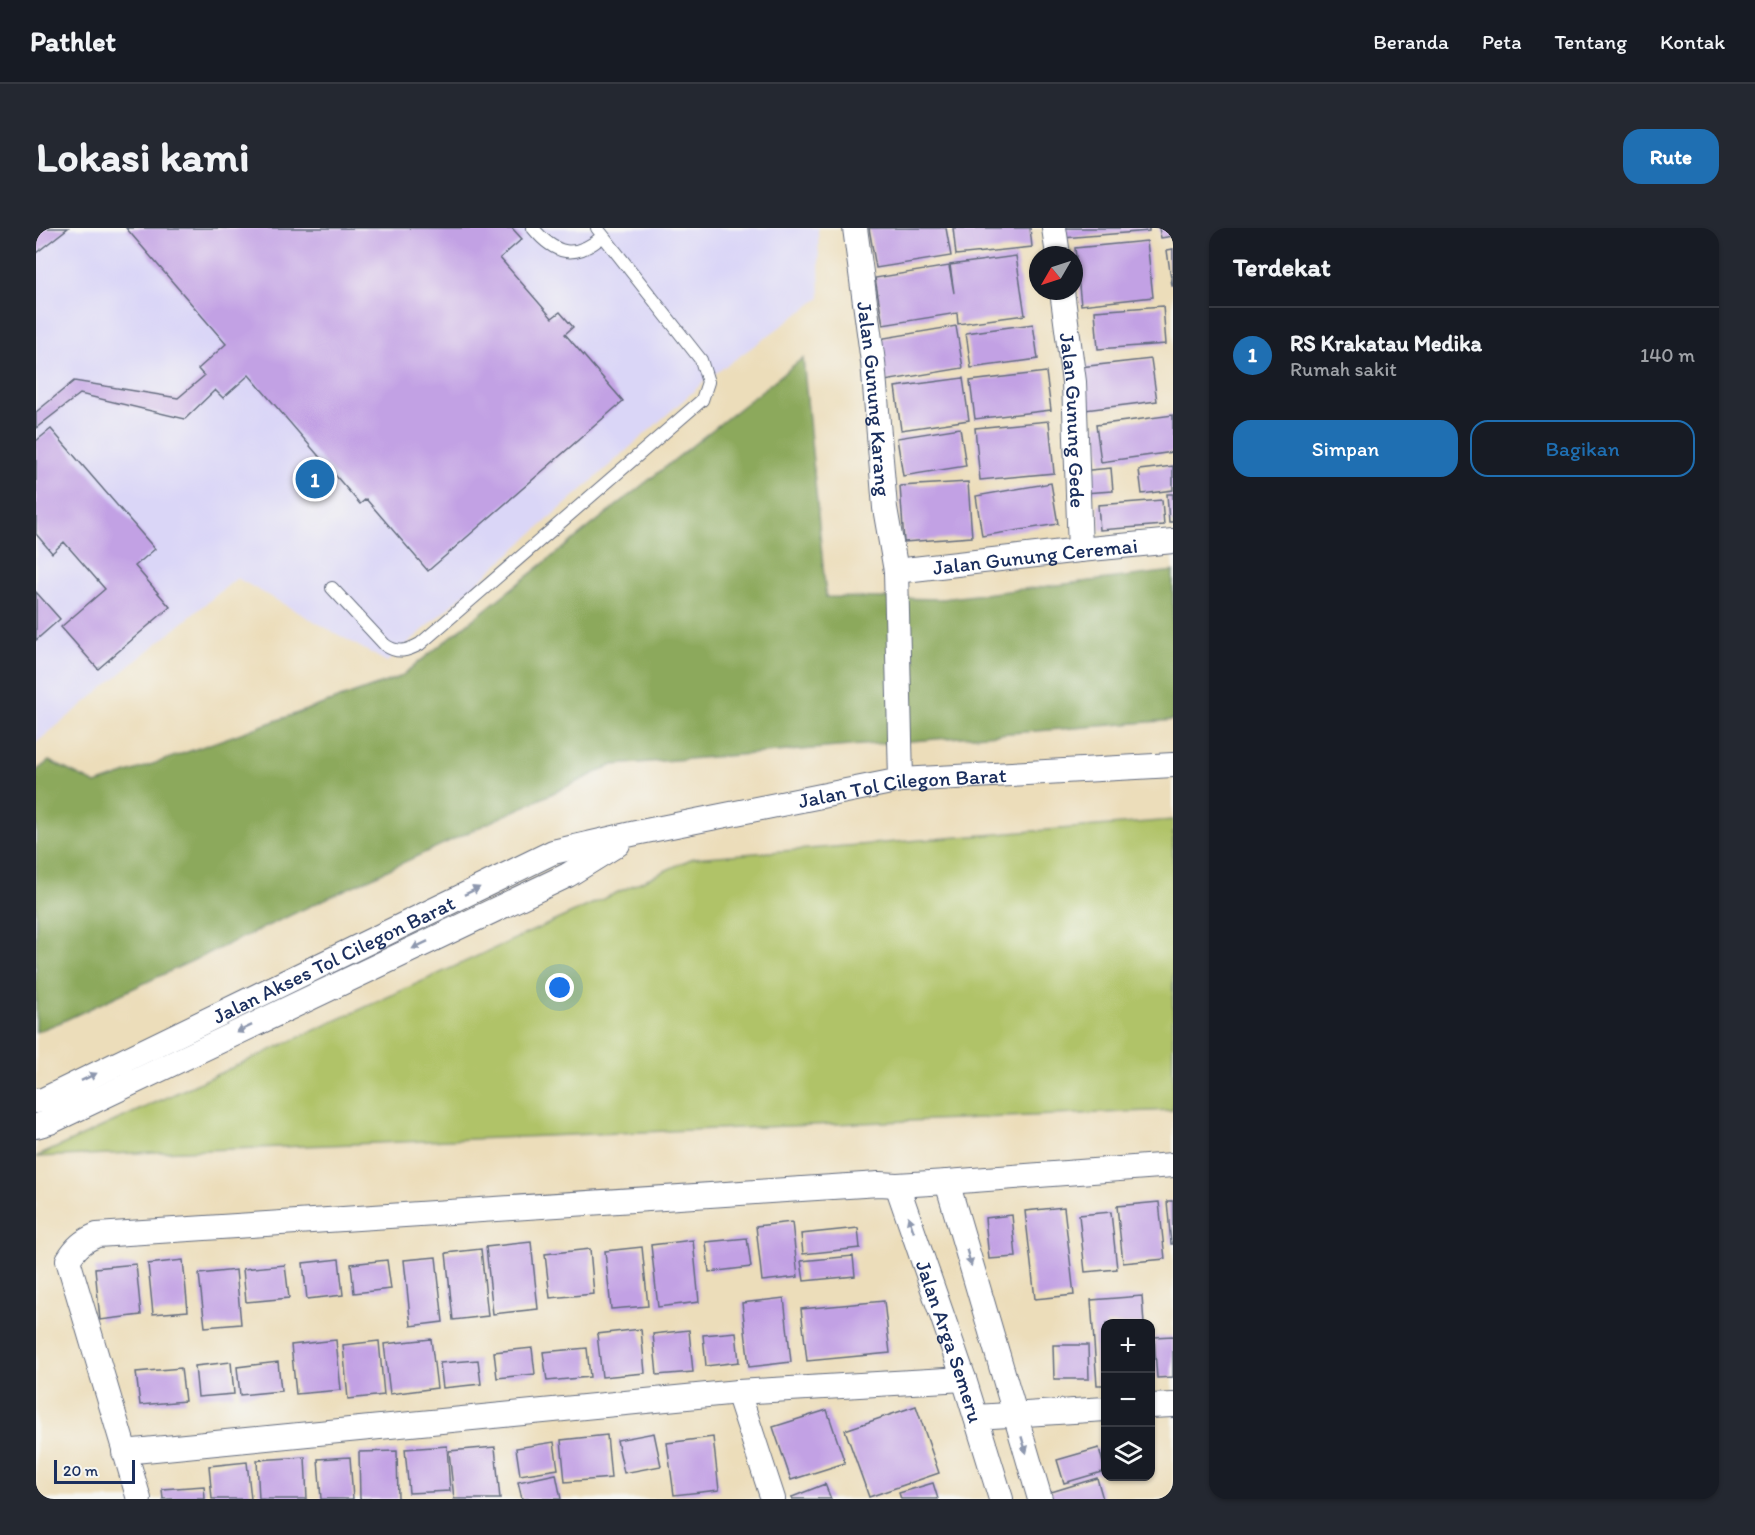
<!DOCTYPE html>
<html lang="id">
<meta charset="utf-8">
<style>
:root{--surface:#171b24;--page:#242831;--text:#f1f3f6;--muted:#9ea1a6;--line:#363941;--accent:#1f6fb2}
body{margin:0;font-family:Itim,sans-serif;background:var(--page);color:var(--text)}
.controls{position:absolute;right:18px;bottom:18px;display:grid;overflow:hidden;border-radius:12px;box-shadow:0 2px 4px #0004}
.controls button{width:54px;height:54px;display:grid;place-items:center;padding:0;border:0;border-bottom:2px solid var(--line);background:var(--surface);color:var(--text);font:30px sans-serif}
.compass{position:absolute;left:993px;top:18px;width:54px;height:54px;border-radius:50%;background:var(--surface);box-shadow:0 2px 4px #0004;rotate:231deg}
.scale{position:absolute;left:18px;bottom:15px;width:81px;box-sizing:border-box;padding-left:6px;border:3px solid #1b2f5e;border-top:0;font-size:16px;line-height:21px;white-space:nowrap;color:#1b2f5e;-webkit-text-stroke:4px #f6f6f2;paint-order:stroke}
.you{position:absolute;left:524px;top:760px;width:21px;height:21px;margin:-15px;border:4px solid #fff;border-radius:50%;background:#1a73e8;box-shadow:0 0 0 9px #1a73e833}
.badge{display:grid;place-items:center;width:39px;height:39px;border-radius:50%;background:var(--accent);color:#fff;font-size:20px;font-weight:700}
.pin{position:absolute;translate:-50% -50%;border:3px solid #fff;box-shadow:0 2px 6px #0006}
.list{margin:0;padding:0;list-style:none}
h2{display:flex;justify-content:space-between;align-items:center;height:78px;margin:0;padding:0 24px;font-size:26px}
h2 small{font-size:20px;font-weight:400;color:var(--muted)}
.list li{display:grid;grid-template-columns:39px 1fr auto;gap:18px;align-items:center;box-sizing:border-box;height:96px;padding:0 24px;border-top:2px solid var(--line)}
.list b{display:block;font-size:22px;white-space:nowrap}
.list p{margin:0;font-size:20px;white-space:nowrap;color:var(--muted)}
.list em{font-size:20px;font-style:normal;color:var(--muted)}
.actions{display:flex;gap:12px;padding:18px 24px}
.actions a{flex:1;padding:14px 0;border:2px solid var(--accent);border-radius:18px;text-align:center;font-size:21px;color:var(--accent)}
.actions .main{background:var(--accent);color:#fff}
.icon{flex:none;width:33px;height:33px;fill:none;stroke:currentColor;stroke-width:2;stroke-linecap:round;stroke-linejoin:round}
.map{position:relative;flex:none;width:1137px;height:1271px;overflow:hidden;border-radius:18px}
header{display:flex;align-items:center;gap:36px;box-sizing:border-box;height:84px;padding:0 30px;background:var(--surface);border-bottom:2px solid var(--line)}
header strong{font-size:28px}
nav{display:flex;gap:33px;margin-inline-start:auto;font-size:21px}
.intro{display:flex;align-items:center;justify-content:space-between;box-sizing:border-box;height:144px;padding:0 36px}
h1{margin:0;font-size:42px}
.button{padding:15px 27px;border-radius:18px;background:var(--accent);color:#fff;font-size:21px;font-weight:700}
main{display:flex;gap:36px;padding:0 36px}
aside{flex:1;background:var(--surface);border-radius:18px;box-shadow:0 2px 4px #0004}
.map>svg:first-child{display:block}
.built{fill:#dad6f7}
.green{fill:#b0c367;stroke:#667962;stroke-width:1.5}
.forest{fill:#8ca95c;stroke:#546c5d;stroke-width:1.5}
.building{fill:#c2a1e4}
.lines{fill:none;stroke-linecap:round;stroke-linejoin:round}
.service-casing{stroke:#646c7e;stroke-width:14}
.minor-casing{stroke:#646c7e;stroke-width:26}
.service{stroke:#fff;stroke-width:12}
.minor{stroke:#fff;stroke-width:24}
.oneway{fill:#8d97ae}
.labels{text-anchor:middle;dominant-baseline:central;stroke-width:4.5;stroke-linejoin:round;paint-order:stroke}
.street-label{font-size:21px;fill:#1b2f5e;stroke:#f6f6f2}
</style>
<header>
<strong>Pathlet</strong>
<nav><a>Beranda</a><a>Peta</a><a>Tentang</a><a>Kontak</a></nav>
</header>
<div class="intro"><h1>Lokasi kami</h1><a class="button">Rute</a></div>
<main>
<div class="map">
<svg width="1137" height="1271" viewBox="0 0 1137 1271">
<rect width="100%" height="100%" fill="#f6f6f2"/>
<filter id="ink" filterUnits="userSpaceOnUse"><feTurbulence type="fractalNoise" baseFrequency=".0167" numOctaves="2"/><feDisplacementMap in="SourceGraphic" scale="12" xChannelSelector="R" yChannelSelector="G"/><feConvolveMatrix kernelMatrix="1 2 1 2 8 2 1 2 1" color-interpolation-filters="sRGB"/></filter>
<filter id="wash" filterUnits="userSpaceOnUse"><feTurbulence type="fractalNoise" baseFrequency=".008" numOctaves="4" result="noise"/><feDisplacementMap in="SourceGraphic" scale="24" xChannelSelector="R" yChannelSelector="G"/><feGaussianBlur stdDeviation="1.35" result="paint"/><feColorMatrix in="noise" values="0 0 0 0 0 0 0 0 0 0 0 0 0 0 0 0 0 1.4 0 .05"/><feComposite in="paint" operator="in"/></filter>
<g filter="url(#wash)">
<rect width="100%" height="100%" fill="#ecddba"/>
<path class="built" d="M0,0H782L784,70L669,153L351,434L201,350L0,515Z"/>
<path class="green" d="M1137,592V882L0,929L657,630Z"/>
<path class="forest" d="M767,130L790,369L906,371L1137,343V492L577,537L25,794L0,804V543L13,533L60,556L364,449Z"/>
<g id="blocks">
<path class="building" d="M0,0H32L0,25Z
M90,0H476L486,11L464,30L516,90L524,84L537,99L529,106L587,173L392,343L330,271L324,276L213,147L187,170L179,162L149,191L44,166L0,200V184L38,153L142,170L168,148L162,141L190,116Z
M833,0H910L915,28L840,40Z
M917,0H994L996,19L920,27Z
M1026,0H1113V3L1027,10Z
M1123,0H1137V8L1125,10Z
M1111,13L1117,69L1045,77L1039,20Z
M1137,21V58H1136L1131,22Z
M980,28L989,87L922,96L921,85L847,97L839,50L913,38L918,65L914,37Z
M1127,78L1130,116L1062,121L1059,83Z
M997,96L1002,131L935,140L930,105Z
M920,98L927,140L849,153L842,111Z
M1115,131L1121,173L1049,182L1044,139Z
M1010,144L1015,182L939,191L934,153Z
M927,150L933,192L865,202L859,159Z
M1137,187V224L1065,234L1060,197Z
M1013,193L1018,245L944,252L939,200Z
M924,200L930,238L867,248L861,210Z
M15,201L119,321L99,338L134,379L62,441L25,399L69,361L28,314L16,325L0,306V213Z
M1137,238V262L1106,266L1103,242Z
M1075,240L1077,263L1047,265L1044,243Z
M932,254L936,309L868,314L864,258Z
M1015,255L1022,296L946,308L940,268Z
M1131,266H1137V294H1133Z
M1126,272L1128,297L1064,302L1062,277Z
M0,364L24,391L0,412Z
M1131,973H1137V1016H1135Z
M1123,974L1129,1031L1087,1035L1081,978Z
M1028,979L1038,1067L999,1071L989,983Z
M1075,984L1081,1041L1049,1044L1043,987Z
M976,987L980,1029L953,1031L949,990Z
M756,994L762,1049L726,1053L720,998Z
M822,1000L824,1020L767,1026L765,1006Z
M711,1010L715,1039L673,1044L670,1014Z
M657,1012L663,1074L622,1079L615,1017Z
M495,1014L502,1081L457,1086L450,1019Z
M606,1019L612,1078L575,1081L569,1023Z
M445,1021L452,1088L417,1092L410,1025Z
M554,1021L558,1066L514,1070L509,1026Z
M817,1028L819,1048L768,1053L765,1033Z
M400,1029L407,1094L375,1098L368,1032Z
M303,1031L307,1067L271,1071L267,1035Z
M147,1032L152,1083L117,1086L112,1036Z
M351,1032L355,1061L318,1065L315,1036Z
M100,1036L105,1087L64,1092L59,1040Z
M249,1037L253,1070L210,1074L207,1041Z
M200,1042L205,1096L169,1099L163,1046Z
M1106,1068L1108,1096H1070V1157H1061L1055,1072Z
M748,1070L755,1134L713,1139L706,1075Z
M848,1073L854,1125L771,1133L765,1081Z
M605,1101L609,1145L566,1149L561,1106Z
M653,1102L657,1144L621,1147L617,1106Z
M700,1104L703,1134L670,1138L667,1107Z
M1137,1108V1149L1121,1150L1118,1109Z
M395,1111L401,1160L354,1166L348,1116Z
M300,1112L305,1162L260,1166L255,1117Z
M343,1113L348,1167L312,1171L307,1117Z
M1017,1117H1052L1053,1151H1018Z
M496,1120L499,1146L461,1150L458,1124Z
M551,1120L554,1149L511,1153L507,1124Z
M442,1132L445,1156L407,1160L404,1135Z
M195,1134L198,1166L162,1169L159,1138Z
M242,1134L245,1163L204,1167L201,1139Z
M145,1140L149,1173L104,1177L100,1144Z
M880,1178L903,1245L833,1269L809,1202Z
M791,1182L809,1235L755,1252L737,1199Z
M618,1205L625,1238L588,1245L581,1212Z
M571,1207L575,1250L529,1254L525,1212Z
M677,1209L683,1262L638,1267L631,1215Z
M518,1214L522,1241L484,1247L480,1220Z
M411,1218L414,1263L373,1265L369,1221Z
M459,1219L464,1271H418L413,1223Z
M1063,1220L1069,1243L1028,1255L1021,1232Z
M361,1223L362,1271H324L323,1224Z
M269,1229L271,1271H223L221,1232Z
M314,1229L317,1271H285L282,1231Z
M211,1234L215,1271H176L173,1238Z
M520,1246L525,1271H486L482,1254Z
M1061,1250L1067,1271H1014L1012,1265Z
M897,1255L902,1271H865L863,1265Z
M789,1256L795,1271H756V1269Z
M168,1258L169,1271H127L126,1261Z"/>
</g>
</g>
<g filter="url(#ink)">
<use href="#blocks" fill-opacity="0" stroke="#646c7e" stroke-width="1.5"/>
<g class="lines">
<g class="service-casing">
<path id="service" d="M497,0C519,27 539,32 567,8
M296,360L349,417C362,426 371,423 384,416L666,172L672,154L665,132L561,0"/>
</g>
<g class="minor-casing">
<g id="minor">
<path id="s1" d="M819,0L837,134L849,280L860,343L865,552"/>
<path d="M1018,0L1022,27"/>
<path id="s2" d="M1026,63L1038,154L1044,322"/>
<path id="s3" d="M860,343L1044,322L1137,313"/>
<path id="s4" d="M0,873L7,872L517,624L600,605L865,552L1137,537"/>
<path d="M0,898L14,894L532,647L582,616"/>
<path d="M911,954L1004,1271"/>
<path id="s5" d="M861,957L928,1151L965,1271"/>
<path d="M702,1164L737,1271"/>
<path d="M1114,1178L1137,1177"/>
<path d="M940,1189L1070,1181"/>
<path d="M88,1224L702,1164L928,1151"/>
<path d="M103,1271L32,1032C40,1019 47,1013 61,1007L843,956L861,957L911,954L1137,937"/>
</g>
</g>
<use href="#service" class="service"/>
<use href="#minor" class="minor"/>
</g>
<defs><path id="oneway-solid" d="M-6-.8H1V-3.2L6.5 0L1 3.2V.8H-6Z" transform="scale(1.5)"/></defs>
<g class="oneway">
<use href="#oneway-solid" transform="translate(436 663) rotate(-26)"/>
<use href="#oneway-solid" transform="translate(384 717) rotate(154)"/>
<use href="#oneway-solid" transform="translate(208 801) rotate(154)"/>
<use href="#oneway-solid" transform="translate(53 849) rotate(-26)"/>
<use href="#oneway-solid" transform="translate(875 996) rotate(-109)"/>
<use href="#oneway-solid" transform="translate(933 1030) rotate(74)"/>
<use href="#oneway-solid" transform="translate(988 1217) rotate(73)"/>
</g>
</g>
<g class="labels">
<g class="street-label">
<text stroke="none"><textPath href="#s1" startOffset="172">Jalan Gunung Karang</textPath></text>
<text stroke="none"><textPath href="#s2" startOffset="130">Jalan Gunung Gede</textPath></text>
<text stroke="none"><textPath href="#s3" startOffset="140">Jalan Gunung Ceremai</textPath></text>
<text stroke="none"><textPath href="#s4" startOffset="930">Jalan Tol Cilegon Barat</textPath></text>
<text stroke="none"><textPath href="#s4" startOffset="330">Jalan Akses Tol Cilegon Barat</textPath></text>
<text stroke="none"><textPath href="#s5" startOffset="165">Jalan Arga Semeru</textPath></text>
</g>
</g>
</svg>
<div class="controls">
<button>+</button>
<button>−</button>
<button><svg class="icon" aria-label="layers" viewBox="0 0 24 24"><path d="M12 4l9 5-9 5-9-5zM3 14l9 5 9-5"/></svg></button>
</div>
<svg class="compass" viewBox="-18 -18 36 36"><path d="M0-13l5 13h-10z" fill="#e53935"/><path d="M0 13l5-13h-10z" fill="#9ea1a6"/></svg>
<div class="scale">20 m</div>
<div class="you"></div>
<div class="pin badge" style="left:279px;top:251px">1</div>
</div>
<aside>
<h2>Terdekat<small></small></h2>
<ul class="list">
<li><span class="badge">1</span><div><b>RS Krakatau Medika</b><p>Rumah sakit</p></div><em>140 m</em></li>
</ul>
<div class="actions"><a class="main">Simpan</a><a>Bagikan</a></div>
</aside>
</main>
